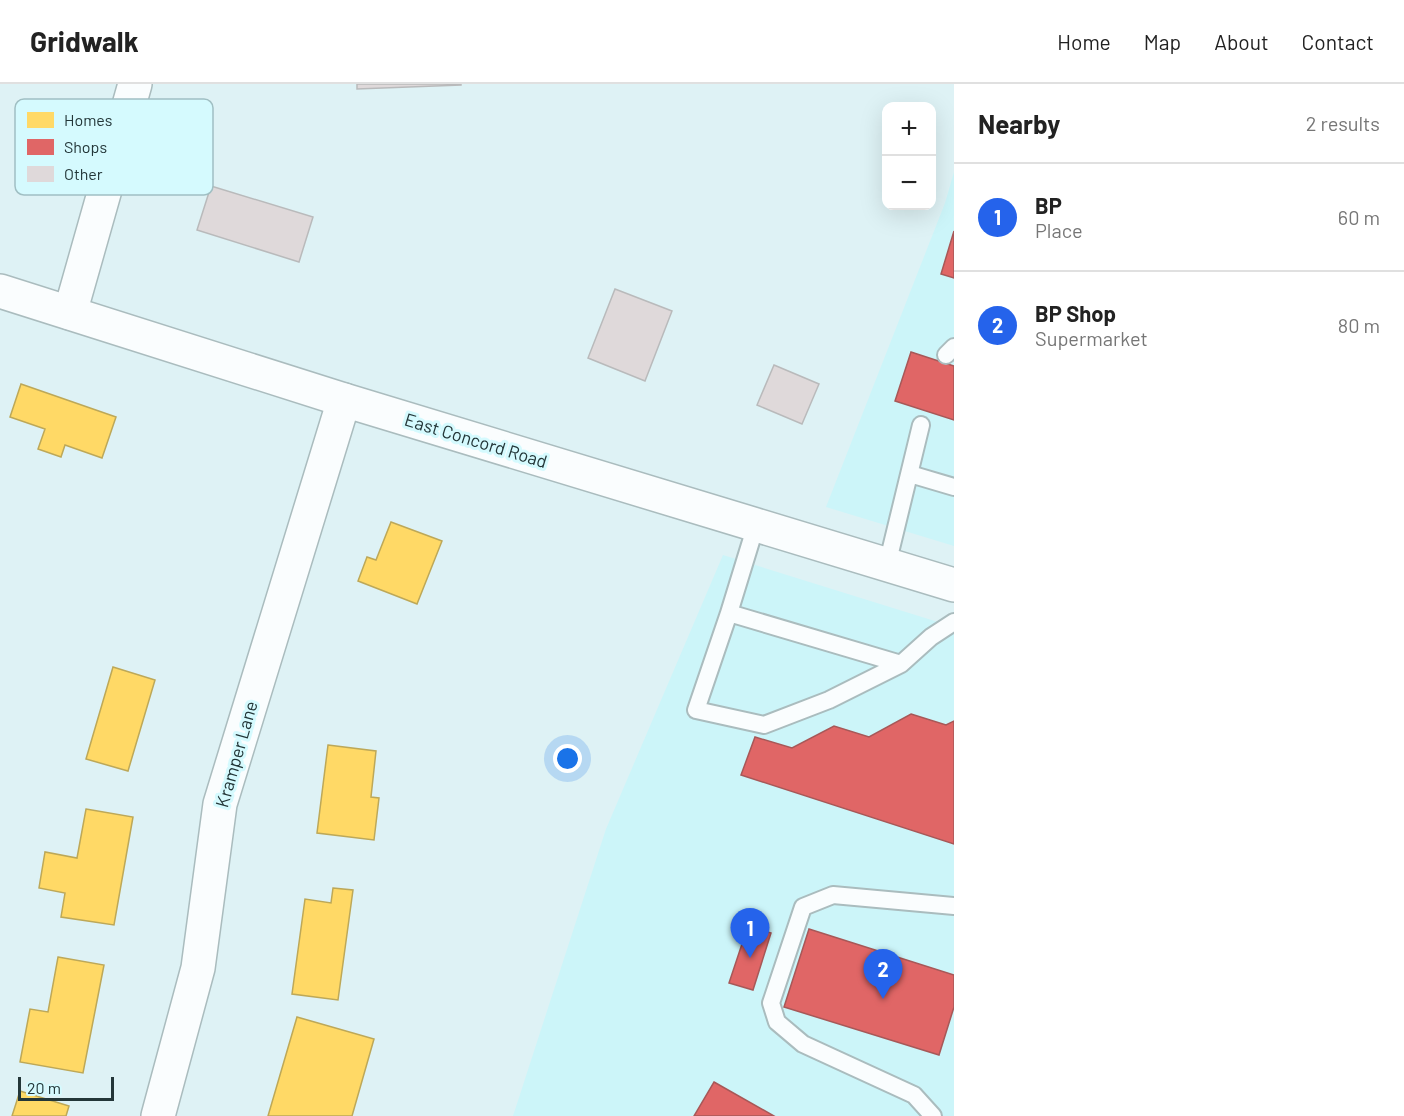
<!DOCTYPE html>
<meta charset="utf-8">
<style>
:root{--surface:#fff;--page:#f6f6f6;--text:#222;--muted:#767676;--line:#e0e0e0;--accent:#2563eb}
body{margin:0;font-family:Barlow,sans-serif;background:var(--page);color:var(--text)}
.controls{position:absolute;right:18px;top:18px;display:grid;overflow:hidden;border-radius:12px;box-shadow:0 6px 24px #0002}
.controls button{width:54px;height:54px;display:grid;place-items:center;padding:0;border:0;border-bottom:2px solid var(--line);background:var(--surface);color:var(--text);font:30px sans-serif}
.scale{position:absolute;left:18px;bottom:15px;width:96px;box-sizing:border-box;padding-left:6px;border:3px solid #233638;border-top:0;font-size:16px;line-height:21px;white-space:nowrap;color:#233638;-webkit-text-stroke:4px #d5fafe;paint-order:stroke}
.you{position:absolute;left:568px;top:675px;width:21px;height:21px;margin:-15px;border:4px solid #fff;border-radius:50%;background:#1a73e8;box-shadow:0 0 0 9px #1a73e833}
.badge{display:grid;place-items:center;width:39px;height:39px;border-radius:50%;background:var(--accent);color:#fff;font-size:20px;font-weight:700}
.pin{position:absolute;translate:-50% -50px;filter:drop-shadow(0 2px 3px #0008)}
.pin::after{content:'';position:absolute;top:32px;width:21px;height:18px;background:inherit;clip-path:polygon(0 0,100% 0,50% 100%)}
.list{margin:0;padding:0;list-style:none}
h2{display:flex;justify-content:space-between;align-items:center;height:78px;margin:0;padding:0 24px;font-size:26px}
h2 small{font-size:20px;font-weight:400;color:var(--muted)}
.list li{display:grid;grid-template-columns:39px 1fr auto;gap:18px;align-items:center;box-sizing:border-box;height:108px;padding:0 24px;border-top:2px solid var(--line)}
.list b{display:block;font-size:22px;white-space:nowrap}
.list p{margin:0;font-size:20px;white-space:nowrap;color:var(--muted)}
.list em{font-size:20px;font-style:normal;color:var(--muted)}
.map{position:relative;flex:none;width:954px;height:1032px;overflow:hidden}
header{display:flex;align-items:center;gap:36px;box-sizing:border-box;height:84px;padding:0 30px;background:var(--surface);border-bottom:2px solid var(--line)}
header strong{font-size:28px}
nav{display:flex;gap:33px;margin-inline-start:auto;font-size:21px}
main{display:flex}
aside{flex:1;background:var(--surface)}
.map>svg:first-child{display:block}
.built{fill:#ccf5f9}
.homes{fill:#ffd966;stroke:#bda858;stroke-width:1.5}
.shops{fill:#e06666;stroke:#a75858;stroke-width:1.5}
.building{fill:#dfd9da;stroke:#b9babb;stroke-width:1.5}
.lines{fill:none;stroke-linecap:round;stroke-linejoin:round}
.service-casing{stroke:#aabcbe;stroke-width:20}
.minor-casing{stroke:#aabcbe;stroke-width:36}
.tertiary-casing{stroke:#aabcbe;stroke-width:36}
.service{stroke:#fafdfe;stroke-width:16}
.minor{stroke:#fafdfe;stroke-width:33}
.tertiary{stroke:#fafdfe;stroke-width:33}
.labels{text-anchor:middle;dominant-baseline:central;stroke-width:6;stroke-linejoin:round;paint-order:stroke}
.street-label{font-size:18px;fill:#233638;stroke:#d5fafe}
.key{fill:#d5fafe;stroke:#a0bfc3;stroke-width:1.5}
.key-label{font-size:16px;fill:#233638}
</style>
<header>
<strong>Gridwalk</strong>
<nav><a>Home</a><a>Map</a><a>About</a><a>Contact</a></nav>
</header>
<main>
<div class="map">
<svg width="954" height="1032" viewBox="0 0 954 1032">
<rect width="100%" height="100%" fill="#def2f5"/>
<path class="built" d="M954,88V462L826,423L945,119Z
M723,471L954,543V1032H513L606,745Z"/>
<path class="homes" d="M21,300L116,333L102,374L65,361L61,373L38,365L45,345L10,333Z
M391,438L442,457L417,520L358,497L367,473L376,476Z
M113,583L155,596L128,687L86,675Z
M328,661L376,667L371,713L379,714L374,756L317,749Z
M86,725L133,733L114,841L61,833L65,809L39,804L45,768L77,774Z
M333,804L353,806L338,916L292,910L305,815L331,819Z
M58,873L104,881L83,989L20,978L30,925L48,928Z
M297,933L374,955L352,1032H268Z
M20,1007L69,1022L66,1032H12Z"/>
<path class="shops" d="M954,147V194L941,190Z
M911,268L954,282V336L895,317Z
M911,630L946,641L954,637V760L741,691L755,653L792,664L834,642L869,653Z
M748,842L771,849L753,906L729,899Z
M809,845L954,891V923L939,971L784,923Z
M714,998L774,1032H694Z"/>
<path class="building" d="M357,0H461V1L357,5Z
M211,102L313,133L299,178L197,146Z
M615,205L672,227L645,297L588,274Z
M774,281L819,300L802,340L757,321Z"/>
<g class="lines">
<g class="service-casing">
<path id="service" d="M946,271L954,263
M910,390L954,403
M756,441L729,529L901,580
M887,481L921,341
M729,529L696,626L764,641L829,616L901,580L931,553L954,538
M933,1032L914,1011L803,960L777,938L771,919L803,823L833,811L954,822"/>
</g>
<g class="minor-casing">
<path id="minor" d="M70,229L135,0
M158,1032L198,884L220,720L344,316"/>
</g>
<g class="tertiary-casing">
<path id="tertiary" d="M0,207L344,316L954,501"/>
</g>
<use href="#service" class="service"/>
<use href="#minor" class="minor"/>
<use href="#tertiary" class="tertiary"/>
</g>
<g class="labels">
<g class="street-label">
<text transform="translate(476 356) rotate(17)">East Concord Road</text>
<text transform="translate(236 670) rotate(-74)">Kramper Lane</text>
</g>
</g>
<rect x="15" y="15" width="198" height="96" rx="9" class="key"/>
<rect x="27" y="28" width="27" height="16" fill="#ffd966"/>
<rect x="27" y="55" width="27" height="16" fill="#e06666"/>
<rect x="27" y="82" width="27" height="16" fill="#dfd9da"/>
<g class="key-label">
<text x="64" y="42">Homes</text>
<text x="64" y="69">Shops</text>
<text x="64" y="96">Other</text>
</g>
</svg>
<div class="controls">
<button>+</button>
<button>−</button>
</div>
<div class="scale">20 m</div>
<div class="you"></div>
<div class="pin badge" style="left:750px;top:874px">1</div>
<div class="pin badge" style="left:883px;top:915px">2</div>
</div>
<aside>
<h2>Nearby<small>2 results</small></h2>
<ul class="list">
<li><span class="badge">1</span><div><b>BP</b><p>Place</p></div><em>60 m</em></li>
<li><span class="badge">2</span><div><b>BP Shop</b><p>Supermarket</p></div><em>80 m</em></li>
</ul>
</aside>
</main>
